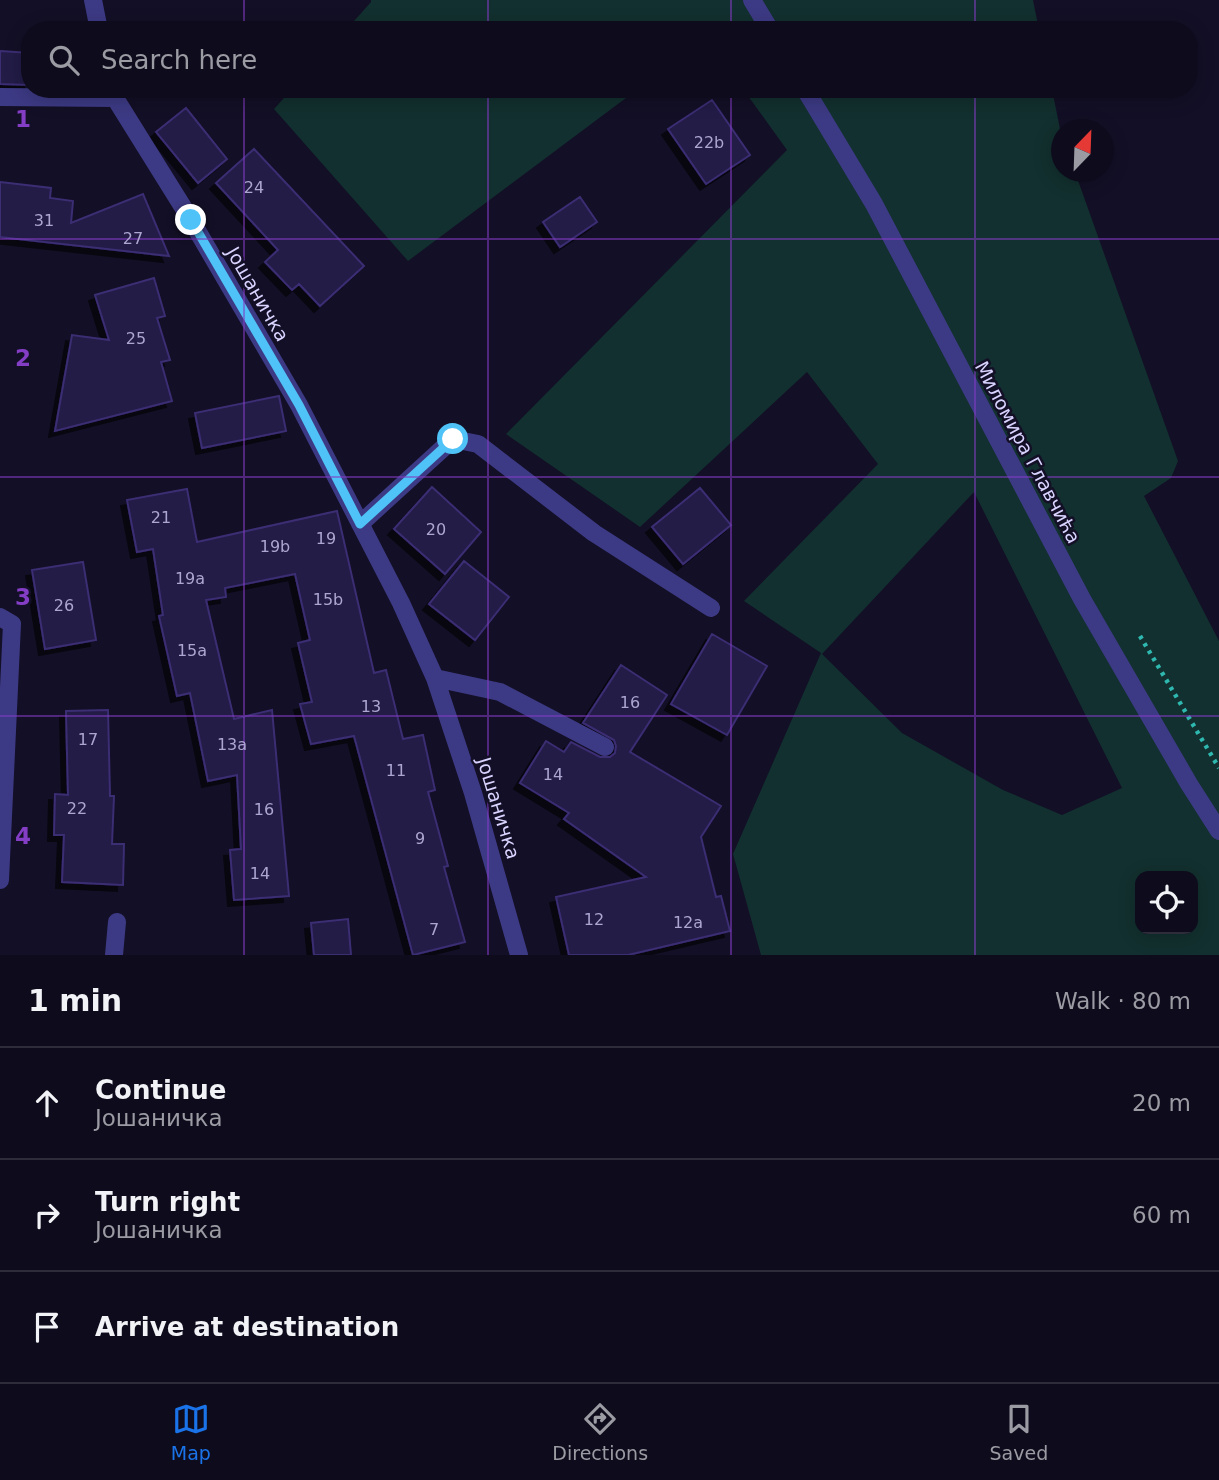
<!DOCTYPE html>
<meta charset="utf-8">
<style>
:root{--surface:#0e0b1c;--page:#171425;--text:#f1f3f6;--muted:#9b9ba3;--line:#2e2b3b;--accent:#1a73e8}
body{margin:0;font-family:"DejaVu Sans",sans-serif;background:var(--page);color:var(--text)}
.controls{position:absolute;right:21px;bottom:21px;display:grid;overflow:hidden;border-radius:14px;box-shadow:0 4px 18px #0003}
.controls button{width:63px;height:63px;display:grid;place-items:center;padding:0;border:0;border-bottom:2px solid var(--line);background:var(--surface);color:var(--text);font:35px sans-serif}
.compass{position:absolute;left:1051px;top:119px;width:63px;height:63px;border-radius:50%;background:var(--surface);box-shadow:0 4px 18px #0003;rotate:23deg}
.stop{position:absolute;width:21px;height:21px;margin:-16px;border:5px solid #4fc3f7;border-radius:50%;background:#fff}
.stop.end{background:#4fc3f7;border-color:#fff;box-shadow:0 2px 7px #0008}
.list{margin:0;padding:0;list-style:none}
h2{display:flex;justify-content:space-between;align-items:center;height:91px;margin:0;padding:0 28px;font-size:30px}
h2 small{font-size:23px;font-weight:400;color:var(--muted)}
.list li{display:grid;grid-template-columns:46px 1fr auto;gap:21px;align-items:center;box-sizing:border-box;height:112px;padding:0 28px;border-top:2px solid var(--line)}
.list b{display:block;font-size:26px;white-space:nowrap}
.list p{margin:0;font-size:23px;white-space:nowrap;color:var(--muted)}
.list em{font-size:23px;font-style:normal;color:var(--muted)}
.icon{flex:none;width:38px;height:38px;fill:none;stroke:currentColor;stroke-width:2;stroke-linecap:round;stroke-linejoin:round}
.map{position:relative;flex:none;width:1219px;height:955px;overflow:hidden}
.search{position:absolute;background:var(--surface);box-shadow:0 4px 18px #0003;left:21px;right:21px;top:21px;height:77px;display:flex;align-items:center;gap:18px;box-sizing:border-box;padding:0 24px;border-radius:28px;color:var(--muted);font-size:26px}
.sheet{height:427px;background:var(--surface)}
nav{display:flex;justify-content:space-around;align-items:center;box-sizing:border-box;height:98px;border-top:2px solid var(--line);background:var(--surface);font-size:19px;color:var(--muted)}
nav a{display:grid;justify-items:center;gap:4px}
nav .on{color:var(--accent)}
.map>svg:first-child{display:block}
.green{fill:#12302f;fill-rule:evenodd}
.building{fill:#241b47;stroke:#3b2d73;stroke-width:2;filter:url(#shadow)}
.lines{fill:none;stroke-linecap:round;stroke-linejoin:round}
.path{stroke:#2fb8b0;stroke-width:4.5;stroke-dasharray:3.5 5;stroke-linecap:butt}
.minor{stroke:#3d3a85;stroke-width:18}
.route{stroke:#4fc3f7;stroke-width:9}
.grid{fill:none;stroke:#843dc5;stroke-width:2;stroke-opacity:0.55}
.labels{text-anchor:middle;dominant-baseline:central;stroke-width:5;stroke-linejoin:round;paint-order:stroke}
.number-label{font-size:16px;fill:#aca6d1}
.street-label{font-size:19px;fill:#d9d4ff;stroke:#130f26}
.grid-label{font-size:23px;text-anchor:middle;font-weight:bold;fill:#843dc5;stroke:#130f26;stroke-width:5;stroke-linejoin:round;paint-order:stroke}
</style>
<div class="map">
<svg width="1219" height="955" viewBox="0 0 1219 955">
<defs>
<filter id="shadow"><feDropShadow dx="-6" dy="6" stdDeviation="0" flood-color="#0009"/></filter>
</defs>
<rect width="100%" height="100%" fill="#130f26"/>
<path class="green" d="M371,0H1033L1039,30H346L371,2Z
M292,89H638L408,261L274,109Z
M743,89H1052L1061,134L1062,172H1075L1178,461L1171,478L1144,496L1219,641V955H761L733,854L821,653L744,601L878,464L807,372L640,527L506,434L787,150ZM974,492L1122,788L1062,815L1003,790L902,733L822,654ZM1140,876H1193V929H1140Z"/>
<path class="building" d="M0,51L30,53V85L0,84Z
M712,100L750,155L706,184L668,129Z
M186,108L227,159L198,183L156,132Z
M254,149L364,266L320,306L299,284L292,290L265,262L278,250L216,183Z
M0,182L51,188L50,198L73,201L71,223L143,194L169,256L0,237Z
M580,197L597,222L560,247L543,222Z
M154,278L165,316L157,318L170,360L161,362L172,401L55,431L72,335L109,340L95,295Z
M279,396L286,431L202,448L195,413Z
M432,487L481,532L445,574L394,529Z
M700,488L731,525L683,564L652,527Z
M187,489L197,542L337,511L374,673L386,670L403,739L423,735L435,790L428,792L448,866L444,867L465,942L413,955L354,736L311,744L300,704L312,702L298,643L310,640L295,574L225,588L226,597L206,600L234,719L272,710L289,896L234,900L230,850L241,849L237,775L208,781L190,693L177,696L159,616L163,615L153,549L137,552L127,500Z
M464,561L509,597L475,640L429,604Z
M83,562L96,640L45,649L32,570Z
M712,634L767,666L727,735L671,704Z
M621,665L667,695L630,752L721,806L701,837L716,897L721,896L730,931L628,955H569L556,897L646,877L564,819L569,813L520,783L546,741L564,752L571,742L600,757H610L615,753L616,746L614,740L583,723Z
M108,710L110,796H114L112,844H124L123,885L62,882L64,835H54L55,794L68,795L66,711Z
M348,919L351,955H314L311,923Z"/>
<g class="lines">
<path class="path" d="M1140,636L1219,768"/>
<path class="minor" d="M93,0L99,30
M752,0L770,30
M113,89L115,98L191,220L299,405L401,603L435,678L473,793L519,955
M805,89L874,204L1082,599L1189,784L1219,831
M0,97L115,98
M360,524L453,439L478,444L594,533L711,608
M0,617L12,624L0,880
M435,678L500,692L605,747
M114,955L117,922"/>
</g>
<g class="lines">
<path class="route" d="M191,220L299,405L360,524L453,439"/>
</g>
<path class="grid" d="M244,0V30M488,0V30M731,0V30M975,0V30M244,89V955M488,89V955M731,89V955M975,89V955M0,239H1219M0,477H1219M0,716H1219"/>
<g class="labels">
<g class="number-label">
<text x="709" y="142">22b</text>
<text x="254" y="187">24</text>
<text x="44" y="220">31</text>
<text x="133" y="238">27</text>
<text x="136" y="338">25</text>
<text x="161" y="517">21</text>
<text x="436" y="529">20</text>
<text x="326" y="538">19</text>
<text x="275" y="546">19b</text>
<text x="190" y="578">19a</text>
<text x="328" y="599">15b</text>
<text x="64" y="605">26</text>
<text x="192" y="650">15a</text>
<text x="630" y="702">16</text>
<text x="371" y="706">13</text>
<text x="88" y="739">17</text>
<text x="232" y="744">13a</text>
<text x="396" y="770">11</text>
<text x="553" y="774">14</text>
<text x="77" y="808">22</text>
<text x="264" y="809">16</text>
<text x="420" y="838">9</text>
<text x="260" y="873">14</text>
<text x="594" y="919">12</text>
<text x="688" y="922">12a</text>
<text x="434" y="929">7</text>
</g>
<g class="street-label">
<text transform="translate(258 294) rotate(60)">Јошаничка</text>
<text transform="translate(1028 452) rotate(62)">Миломира Главчића</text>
<text transform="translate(499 808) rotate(73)">Јошаничка</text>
</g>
</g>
<g class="grid-label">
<text x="23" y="127">1</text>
<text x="23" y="366">2</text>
<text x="23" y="605">3</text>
<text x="23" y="844">4</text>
</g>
</svg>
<div class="controls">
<button><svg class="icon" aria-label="locate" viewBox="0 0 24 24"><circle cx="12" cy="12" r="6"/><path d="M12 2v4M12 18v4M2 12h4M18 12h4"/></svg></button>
</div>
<svg class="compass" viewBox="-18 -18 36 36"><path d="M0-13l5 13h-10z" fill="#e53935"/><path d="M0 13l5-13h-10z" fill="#9b9ba3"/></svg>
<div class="stop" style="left:453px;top:439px"></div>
<div class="stop end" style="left:191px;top:220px"></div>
<div class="search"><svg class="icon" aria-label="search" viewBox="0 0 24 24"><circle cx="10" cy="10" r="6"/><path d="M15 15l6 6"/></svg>Search here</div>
</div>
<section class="sheet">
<h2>1 min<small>Walk · 80 m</small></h2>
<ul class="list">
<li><svg class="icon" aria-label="ahead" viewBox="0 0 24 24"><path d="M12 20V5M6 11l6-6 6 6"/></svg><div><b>Continue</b><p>Јошаничка</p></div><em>20 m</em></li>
<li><svg class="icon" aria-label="right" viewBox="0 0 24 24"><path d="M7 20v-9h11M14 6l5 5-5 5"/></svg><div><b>Turn right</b><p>Јошаничка</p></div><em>60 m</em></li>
<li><svg class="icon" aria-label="arrive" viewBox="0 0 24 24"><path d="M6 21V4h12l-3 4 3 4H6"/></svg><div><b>Arrive at destination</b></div></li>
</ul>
</section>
<nav>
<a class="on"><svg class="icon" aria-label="map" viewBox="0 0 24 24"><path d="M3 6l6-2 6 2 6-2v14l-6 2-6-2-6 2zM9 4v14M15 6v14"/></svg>Map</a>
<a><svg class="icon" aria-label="directions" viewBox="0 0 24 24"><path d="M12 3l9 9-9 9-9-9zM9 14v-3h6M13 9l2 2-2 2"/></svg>Directions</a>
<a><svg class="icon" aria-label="saved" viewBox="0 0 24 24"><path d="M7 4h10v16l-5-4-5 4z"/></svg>Saved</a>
</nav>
